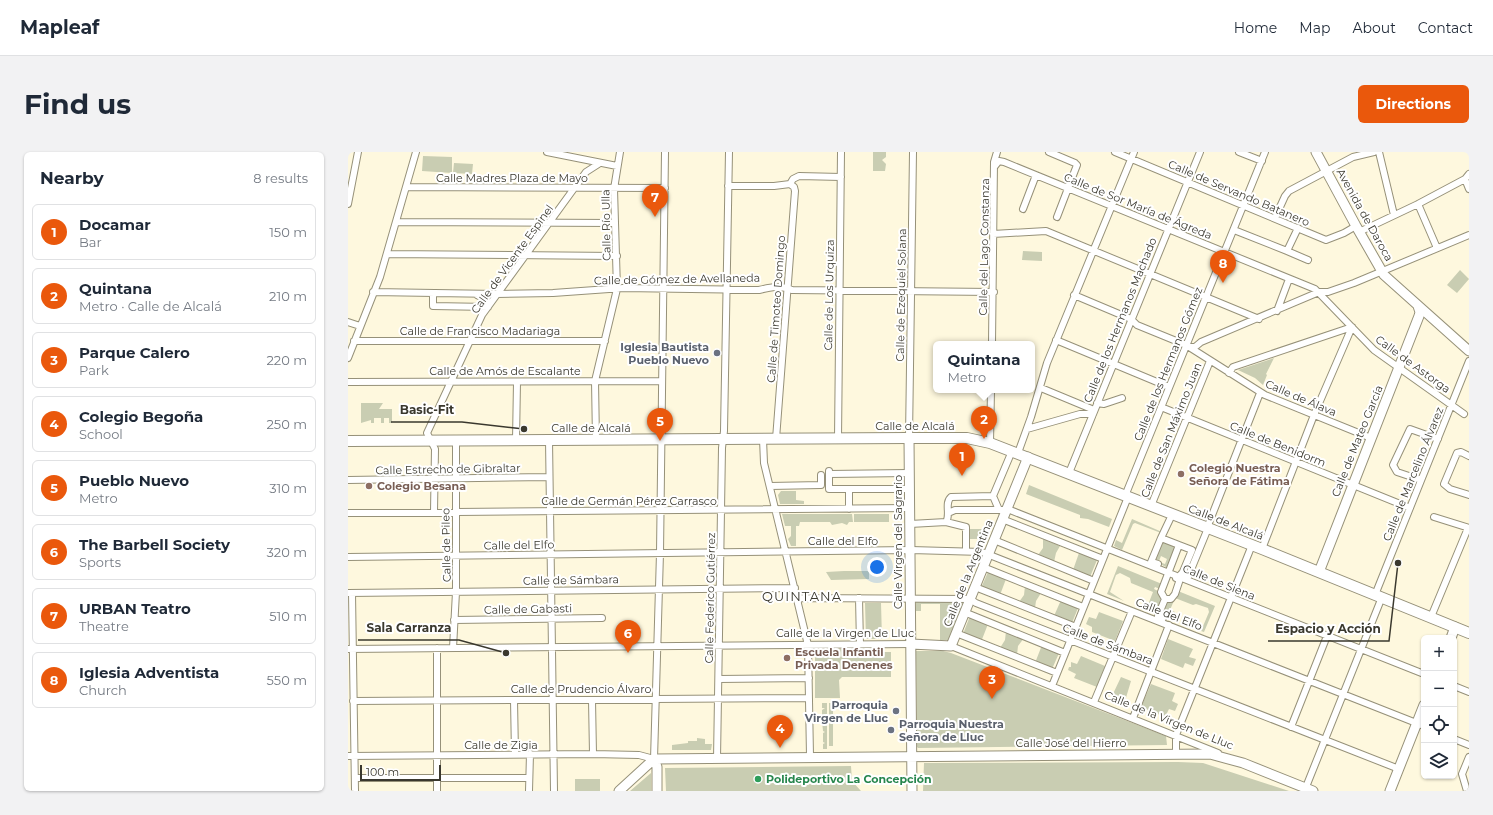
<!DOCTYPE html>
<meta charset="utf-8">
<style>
:root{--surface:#fff;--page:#f2f2f3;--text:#1f2937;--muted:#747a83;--line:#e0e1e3;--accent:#ea580c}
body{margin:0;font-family:Montserrat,sans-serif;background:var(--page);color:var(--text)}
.controls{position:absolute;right:12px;bottom:12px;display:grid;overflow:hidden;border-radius:6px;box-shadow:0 1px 3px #0004}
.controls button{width:36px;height:36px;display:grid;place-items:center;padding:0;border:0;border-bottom:1px solid var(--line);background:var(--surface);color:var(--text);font:20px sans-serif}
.scale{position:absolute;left:12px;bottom:10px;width:81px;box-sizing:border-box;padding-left:4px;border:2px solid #3a382e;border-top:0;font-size:11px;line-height:14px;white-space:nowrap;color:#3a382e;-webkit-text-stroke:3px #fff;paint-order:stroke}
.you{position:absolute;left:529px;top:415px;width:14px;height:14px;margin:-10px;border:3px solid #fff;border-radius:50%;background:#1a73e8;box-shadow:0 0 0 6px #1a73e833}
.badge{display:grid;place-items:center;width:26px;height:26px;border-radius:50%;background:var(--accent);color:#fff;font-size:13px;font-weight:700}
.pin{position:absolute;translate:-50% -33px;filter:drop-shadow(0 1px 2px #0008)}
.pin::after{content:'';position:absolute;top:21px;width:14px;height:12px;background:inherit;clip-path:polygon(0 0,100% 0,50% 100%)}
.popup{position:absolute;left:585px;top:189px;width:102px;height:52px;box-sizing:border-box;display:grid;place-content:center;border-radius:6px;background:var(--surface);filter:drop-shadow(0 1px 3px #0005);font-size:13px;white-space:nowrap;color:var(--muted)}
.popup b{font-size:15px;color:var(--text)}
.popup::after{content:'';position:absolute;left:50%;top:100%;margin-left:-8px;border:8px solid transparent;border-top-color:var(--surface)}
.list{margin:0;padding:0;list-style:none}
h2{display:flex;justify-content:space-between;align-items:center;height:52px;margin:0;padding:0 16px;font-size:17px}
h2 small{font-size:13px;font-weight:400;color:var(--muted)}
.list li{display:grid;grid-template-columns:26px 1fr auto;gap:12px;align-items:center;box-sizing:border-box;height:56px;margin:0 8px 8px;padding:0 8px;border:1px solid var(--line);border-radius:6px}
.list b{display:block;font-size:15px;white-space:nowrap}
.list p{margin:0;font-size:13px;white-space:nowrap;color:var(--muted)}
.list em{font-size:13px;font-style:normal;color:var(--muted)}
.icon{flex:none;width:22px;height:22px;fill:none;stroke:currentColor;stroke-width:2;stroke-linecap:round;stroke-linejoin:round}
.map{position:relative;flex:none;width:1121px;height:639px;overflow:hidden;border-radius:6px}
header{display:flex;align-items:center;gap:24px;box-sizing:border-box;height:56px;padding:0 20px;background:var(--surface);border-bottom:1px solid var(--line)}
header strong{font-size:19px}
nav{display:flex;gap:22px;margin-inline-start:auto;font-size:14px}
.intro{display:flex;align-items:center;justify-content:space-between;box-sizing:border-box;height:96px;padding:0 24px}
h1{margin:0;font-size:28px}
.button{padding:10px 18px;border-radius:6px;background:var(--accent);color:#fff;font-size:14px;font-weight:700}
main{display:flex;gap:24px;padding:0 24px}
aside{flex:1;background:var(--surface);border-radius:6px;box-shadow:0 1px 3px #0004}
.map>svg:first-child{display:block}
.green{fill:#c9cdb2}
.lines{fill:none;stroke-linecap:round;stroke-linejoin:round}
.street-casing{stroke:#969179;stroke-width:8}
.secondary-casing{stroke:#969179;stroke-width:11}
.primary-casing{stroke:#969179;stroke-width:12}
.street{stroke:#fff;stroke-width:6}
.secondary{stroke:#fff;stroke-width:9}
.primary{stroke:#fff;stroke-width:10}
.worship-dot{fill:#6b7280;stroke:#fff;stroke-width:1.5}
.education-dot{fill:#8d6e63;stroke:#fff;stroke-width:1.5}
.leisure-dot{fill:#2e9e5b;stroke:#fff;stroke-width:1.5}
.labels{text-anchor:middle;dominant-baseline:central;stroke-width:4;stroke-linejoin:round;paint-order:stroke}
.street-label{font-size:11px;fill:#3a382e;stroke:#fff}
.worship-label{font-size:11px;font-weight:bold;fill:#5b616d;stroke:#fff;text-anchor:end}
.education-label{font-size:11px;font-weight:bold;fill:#785e54;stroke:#fff;text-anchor:start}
.leisure-label{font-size:11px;font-weight:bold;fill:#27864d;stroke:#fff;text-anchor:start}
.quarter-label{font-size:13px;letter-spacing:1px;fill:#3a382e;stroke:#fff}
.leader{fill:none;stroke:#3a382e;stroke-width:1.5}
.callout-dot{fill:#3a382e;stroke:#fff;stroke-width:1.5}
.callout-label{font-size:12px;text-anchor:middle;font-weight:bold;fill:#3a382e;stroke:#fff;stroke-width:4;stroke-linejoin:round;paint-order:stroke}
</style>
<header>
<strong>Mapleaf</strong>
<nav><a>Home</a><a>Map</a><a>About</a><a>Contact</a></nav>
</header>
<div class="intro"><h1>Find us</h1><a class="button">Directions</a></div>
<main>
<aside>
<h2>Nearby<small>8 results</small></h2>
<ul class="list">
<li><span class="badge">1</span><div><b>Docamar</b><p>Bar</p></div><em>150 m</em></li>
<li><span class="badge">2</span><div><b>Quintana</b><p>Metro · Calle de Alcalá</p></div><em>210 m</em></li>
<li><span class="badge">3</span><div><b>Parque Calero</b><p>Park</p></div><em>220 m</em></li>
<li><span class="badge">4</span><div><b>Colegio Begoña</b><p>School</p></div><em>250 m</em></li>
<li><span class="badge">5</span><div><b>Pueblo Nuevo</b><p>Metro</p></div><em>310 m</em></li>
<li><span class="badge">6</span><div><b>The Barbell Society</b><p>Sports</p></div><em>320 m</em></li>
<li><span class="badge">7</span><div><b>URBAN Teatro</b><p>Theatre</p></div><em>510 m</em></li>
<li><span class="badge">8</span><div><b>Iglesia Adventista</b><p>Church</p></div><em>550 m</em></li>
</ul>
</aside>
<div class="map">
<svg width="1121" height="639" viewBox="0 0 1121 639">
<rect width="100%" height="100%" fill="#fef8de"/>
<path class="green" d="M525,0H538V5L534,8L538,12L537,19H525Z
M75,4L104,5V21L74,19Z
M106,11L125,12L124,22L105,21Z
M675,99L694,100V109L674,108Z
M1112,118L1121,127L1109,141L1099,133Z
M926,206L918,222L919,223L915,233L907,226L890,218Z
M13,251H35L31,257H44V271H41V266H36V271H33V266H26V271H23V268L13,271Z
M681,333L764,367L761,375L740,367L732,366V363L678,342Z
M433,339H448V348L456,349V352H432L430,343Z
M434,362H504L505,370H501L499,373L494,371L484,373L482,370H452L451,374H448V394H443L440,387L443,384V374H437Z
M506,362H541V370H506Z
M784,367L814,380L813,381L787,371L785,372L774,398L766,394L768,388L774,391Z
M622,377H639L638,387H622Z
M695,387L712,394L708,401L706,410L690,403L695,396Z
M813,389L829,393L820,416L814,413V411L817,412L819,407L813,404L811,409L812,412L805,410Z
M731,401L749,408L742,425L725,418Z
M770,414L814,432L812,437L807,435L806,437L812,440L816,447L809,462L798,458L805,440L783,431L782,426L772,421L768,423L762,440L776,449L759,442Z
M496,419H521V427L483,428L478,420Z
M640,420L658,427L652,443L633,436Z
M677,434L693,441L688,449L687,456L671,450L676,443Z
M830,439L867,454L856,480L853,479L861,460L860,456L848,452L845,453L827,446L822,458L827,460L826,464L831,466L829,470L813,464L818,449Z
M713,448L730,456L724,471L706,464Z
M568,450H616L600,488H592V452H573V459H568Z
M517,451H533L534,487H518Z
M751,460L775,469L767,489L744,480V475L738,472L741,465L748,467Z
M622,464L640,472L633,490L615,482Z
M658,479L676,486L670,494L669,503L652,496L657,488Z
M820,487L845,497L841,505L848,507L845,514L837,511L835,516L813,507Z
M694,493L712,499L704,517L687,511Z
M467,497H494V500H543V525H494L491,528L492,546H467Z
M568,499H595L603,501L818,584L819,593L570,596L569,595Z
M733,504L757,514L749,535L726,526L728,522L720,518L721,515H723V510L729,512Z
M773,525L783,529L777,549L764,544Z
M803,532L827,541L824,549L830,552L827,559L821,557L817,565L793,555Z
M474,551H479V597H475V592L477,591L475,590V581L477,580L475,579L474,569H477L474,567V558L477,556H474Z
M481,551H485V594H481Z
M349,586L357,587V592H364L363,598H324V593L340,591V589H349Z
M830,610L855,611L941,639H575L576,611Z
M503,614L504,629L513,639H318L317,616Z
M303,621V639H282Z
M227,627H252V639H227Z"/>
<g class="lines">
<g class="street-casing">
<path id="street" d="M199,0L269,14
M701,0L727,11L729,13L709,65
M767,0L978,88L996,81L1008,74
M891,0L914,9
M1031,0L1046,63
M647,14L651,9L656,10L967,137L1026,198L1116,262
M1117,27L1121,37
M442,32L445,27L451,24L493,25
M380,34H426L442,32
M58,35L317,36
M0,52L10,0
M1070,52L1089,96
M675,57L688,23
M927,66L937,44L941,39L1005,5L1026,0
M48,70L267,71
M886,78L939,99L950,76
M1011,80L1070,52L1117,27L1121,22
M645,82L698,79L911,167
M939,99L960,108
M39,102L269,104
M25,140L149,142L205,141L275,136L411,138C423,135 433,133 444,138L646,140
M85,141V154L140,155L138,147L129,143
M726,143L783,167L789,173L838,193L917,243L1023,286
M929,159L941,127
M0,170L12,174
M708,188L821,235
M6,189H257
M644,192L646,10L649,0
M841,195H847L853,190L971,140H980L1006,131L1121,83
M0,206L32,125L68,0
M881,221L885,215L1004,175
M0,230L314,229
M693,236L746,258
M749,251L756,252L774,246
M813,255L1062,356
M679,277L732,262H745
M561,286L565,0
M415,287L416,311L460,493L462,604
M428,287L447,39L446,35L442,32
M490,287L493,0
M168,288L169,230
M201,288L206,639
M248,288L247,229L269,137L266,37L272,0
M642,291L643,238
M670,301L683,265L699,211L786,0
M1121,304L1113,300L1109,301L1096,332L1102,337L1121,343
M481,319V322L561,321
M721,321L852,0
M481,322V337H561
M0,328L201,325
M1073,328L1049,320L1045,313L1062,277L1090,287
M422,334L473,333V323
M501,337V357
M645,344L651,358
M777,344L917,0
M803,354L862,209
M86,360L87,297L79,281L134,163L238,20L252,11
M0,361L562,356
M600,361L607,358H662L1076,522
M1086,365L1121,376
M654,367L755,407
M598,370L618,375V399
M562,372L598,370C603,363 596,351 603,345L645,344L664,299
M859,376L912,241
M646,388L746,429
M831,393L844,398L834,422
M914,397L966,263L1004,175
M0,405L563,398L634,400L1076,574
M810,412L803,410L813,386
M635,415L735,455
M833,422L840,425L858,381
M627,435L728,475
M0,441L447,436
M4,441L7,639
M1027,443L1121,209
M450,446L622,447L628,451L1051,617
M511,446L512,493
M817,447H823L827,442L832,427L828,426
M616,460L717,501
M1083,465L1120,376
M106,468L254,466
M813,470L815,466L810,464L817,447L813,440L831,393L813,386L822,367
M608,481L709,521
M603,494L870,601
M105,496L108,440V289
M0,497L563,492
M371,527L461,526
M704,534L780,345
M1106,534L1121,540
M166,548L167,602
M244,548L245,602
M5,549L461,546
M746,550L784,459
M785,566L821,473
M943,575L979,484
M1106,587L1121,593
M828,602V583L904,393
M0,604L245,602L291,603L306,607L312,401L317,0
M369,607L374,296L376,279L381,0
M7,626H181
M958,635L1034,445
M89,639V496
M181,639L182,602
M1119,639L1114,622L1121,605"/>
</g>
<g class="secondary-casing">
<path id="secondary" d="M968,0L1008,74L1036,123L1121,199
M561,286L564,639
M971,420L1071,164L1072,160L1070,154
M1103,486L1107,475
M563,492L603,494L680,305
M306,607L862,602L895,611L965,639
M306,607L309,615V639
M271,639L306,607
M1042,639L1076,553"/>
</g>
<g class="primary-casing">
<path id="primary" d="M0,289L561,286H619L642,291L914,397L1121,481"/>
</g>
<use href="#street" class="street"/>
<use href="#secondary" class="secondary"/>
<use href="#primary" class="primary"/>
</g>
<g class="worship-dot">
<circle cx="369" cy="201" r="4"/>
<circle cx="548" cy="559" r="4"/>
<circle cx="543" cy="578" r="4"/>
</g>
<g class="education-dot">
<circle cx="833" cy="322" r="4"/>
<circle cx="21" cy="334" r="4"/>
<circle cx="439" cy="506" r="4"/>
</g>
<circle class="leisure-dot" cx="410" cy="627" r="4"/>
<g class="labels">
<g class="street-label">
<text x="164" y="26">Calle Madres Plaza de Mayo</text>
<text transform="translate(891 41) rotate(23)">Calle de Servando Batanero</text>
<text transform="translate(790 54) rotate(22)">Calle de Sor María de Ágreda</text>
<text transform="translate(1017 63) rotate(61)">Avenida de Daroca</text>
<text transform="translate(258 73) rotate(-91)">Calle Río Ulla</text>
<text transform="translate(636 95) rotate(-89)">Calle del Lago Constanza</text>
<text transform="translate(164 107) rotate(-54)">Calle de Vicente Espinel</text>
<text transform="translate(329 127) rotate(-1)">Calle de Gómez de Avellaneda</text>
<text transform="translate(481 143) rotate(-89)">Calle de Los Urquiza</text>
<text transform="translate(553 143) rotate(-89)">Calle de Ezequiel Solana</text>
<text transform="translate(428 157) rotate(-86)">Calle de Timoteo Domingo</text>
<text transform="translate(772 168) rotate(-68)">Calle de los Hermanos Machado</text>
<text x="132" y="179">Calle de Francisco Madariaga</text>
<text transform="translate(820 212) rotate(-68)">Calle de los Hermanos Gómez</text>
<text transform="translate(1065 212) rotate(36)">Calle de Astorga</text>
<text x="157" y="219">Calle de Amós de Escalante</text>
<text transform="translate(953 246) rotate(23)">Calle de Álava</text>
<text x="567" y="274">Calle de Alcalá</text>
<text x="243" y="276">Calle de Alcalá</text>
<text transform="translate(823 278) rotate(-68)">Calle de San Máximo Juan</text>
<text transform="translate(1009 289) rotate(-68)">Calle de Mateo García</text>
<text transform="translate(930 292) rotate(22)">Calle de Benidorm</text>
<text transform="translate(100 317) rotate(-1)">Calle Estrecho de Gibraltar</text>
<text transform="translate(1065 322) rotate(-68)">Calle de Marcelino Álvarez</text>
<text x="281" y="349">Calle de Germán Pérez Carrasco</text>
<text transform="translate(878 370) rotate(21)">Calle de Alcalá</text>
<text x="495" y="389">Calle del Elfo</text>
<text transform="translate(550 390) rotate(-90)">Calle Virgen del Sagrario</text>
<text transform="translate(98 393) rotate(-91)">Calle de Pileo</text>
<text transform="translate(171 393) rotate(-1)">Calle del Elfo</text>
<text transform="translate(620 421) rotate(-68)">Calle de la Argentina</text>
<text transform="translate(223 428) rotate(-1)">Calle de Sámbara</text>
<text transform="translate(871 430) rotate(22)">Calle de Siena</text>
<text transform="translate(362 446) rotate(-89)">Calle Federico Gutiérrez</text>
<text transform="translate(180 457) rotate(-1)">Calle de Gabasti</text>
<text transform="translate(821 462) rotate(21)">Calle del Elfo</text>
<text x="497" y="481">Calle de la Virgen de Lluc</text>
<text transform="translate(760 492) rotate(21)">Calle de Sámbara</text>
<text x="233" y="537">Calle de Prudencio Álvaro</text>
<text transform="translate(821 568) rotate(22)">Calle de la Virgen de Lluc</text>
<text x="723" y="591">Calle José del Hierro</text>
<text x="153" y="593">Calle de Zigia</text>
</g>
<g class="worship-label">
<text x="361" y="195">Iglesia Bautista<tspan x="361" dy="13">Pueblo Nuevo</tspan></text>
<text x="540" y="553">Parroquia<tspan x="540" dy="13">Virgen de Lluc</tspan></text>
<text x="551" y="572" text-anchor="start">Parroquia Nuestra<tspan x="551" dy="13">Señora de Lluc</tspan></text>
</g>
<g class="education-label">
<text x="841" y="316">Colegio Nuestra<tspan x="841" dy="13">Señora de Fátima</tspan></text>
<text x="29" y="334">Colegio Besana</text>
<text x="447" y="500">Escuela Infantil<tspan x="447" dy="13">Privada Denenes</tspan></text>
</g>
<g class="leisure-label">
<text x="418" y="627">Polideportivo La Concepción</text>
</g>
<g class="quarter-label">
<text x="454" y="444">QUINTANA</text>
</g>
</g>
<path class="leader" d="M176 277L114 270H43M158 501L111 488H10M1050 411L1041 489H920"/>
<g class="callout-dot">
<circle cx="176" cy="277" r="4"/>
<circle cx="158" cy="501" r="4"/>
<circle cx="1050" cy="411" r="4"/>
</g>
<g class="callout-label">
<text x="79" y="262">Basic-Fit</text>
<text x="61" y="480">Sala Carranza</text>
<text x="980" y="481">Espacio y Acción</text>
</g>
</svg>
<div class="controls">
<button>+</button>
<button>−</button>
<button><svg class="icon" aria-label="locate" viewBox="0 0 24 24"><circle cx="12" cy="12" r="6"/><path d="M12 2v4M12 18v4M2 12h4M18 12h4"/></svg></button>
<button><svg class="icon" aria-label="layers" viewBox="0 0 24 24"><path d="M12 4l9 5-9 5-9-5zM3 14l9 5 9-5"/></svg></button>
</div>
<div class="scale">100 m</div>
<div class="you"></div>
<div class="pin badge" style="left:614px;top:324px">1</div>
<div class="pin badge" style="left:636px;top:287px">2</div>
<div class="popup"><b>Quintana</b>Metro</div>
<div class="pin badge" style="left:644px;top:547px">3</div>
<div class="pin badge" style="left:432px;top:596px">4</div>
<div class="pin badge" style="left:312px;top:289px">5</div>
<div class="pin badge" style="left:280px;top:501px">6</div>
<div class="pin badge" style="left:307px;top:65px">7</div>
<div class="pin badge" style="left:875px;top:131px">8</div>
</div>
</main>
